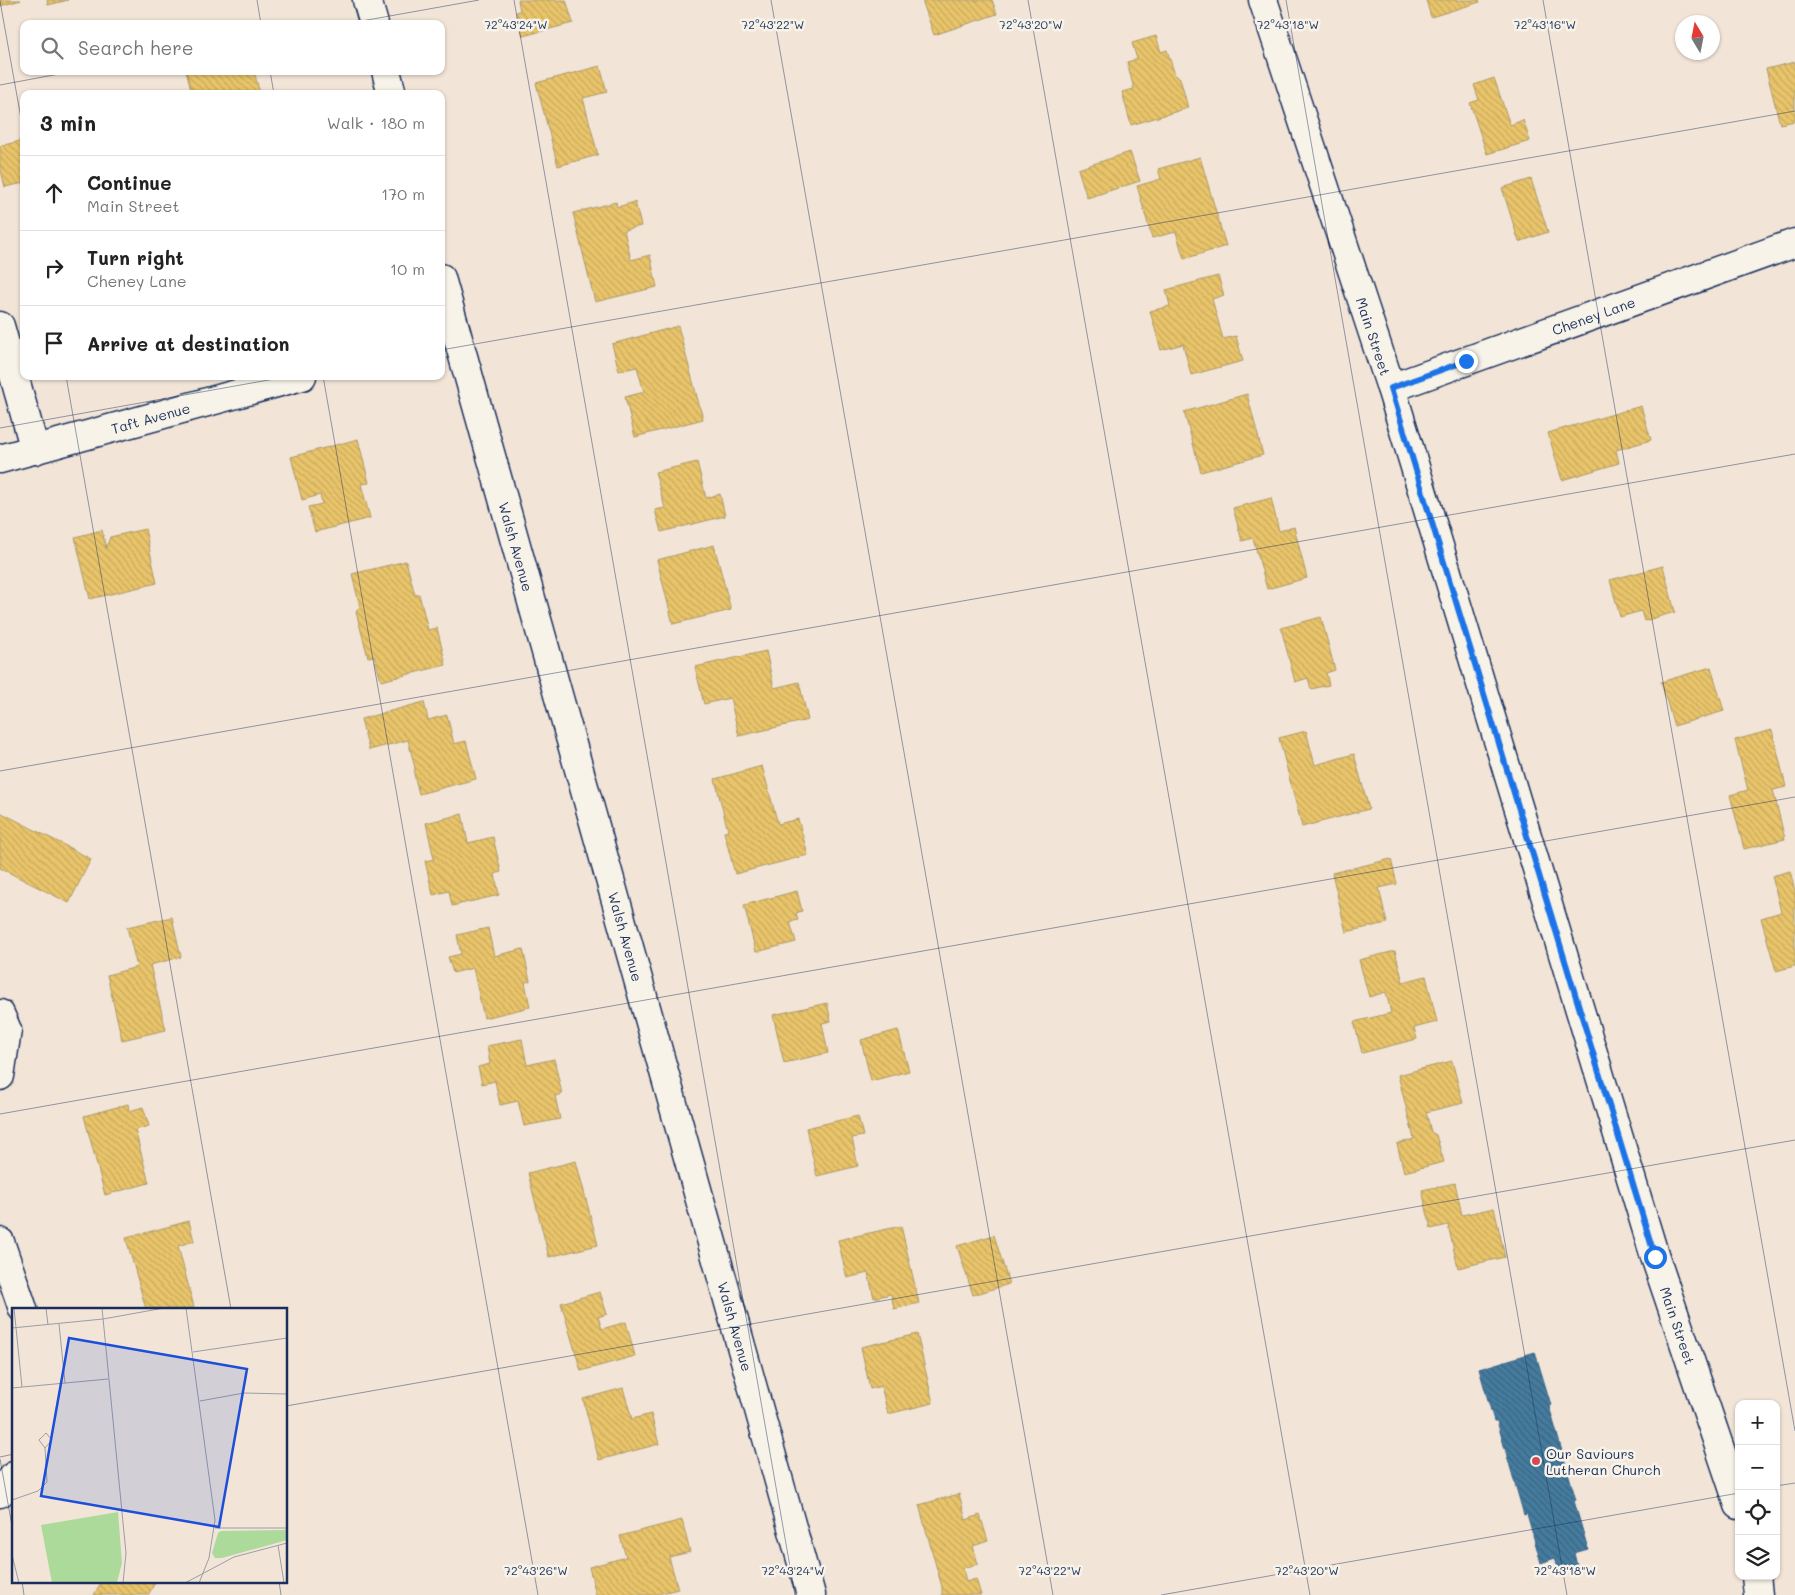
<!DOCTYPE html>
<meta charset="utf-8">
<style>
:root{--surface:#fff;--page:#f6f6f6;--text:#222;--muted:#767676;--line:#e0e0e0}
body{margin:0;font-family:Mali,sans-serif;background:var(--page);color:var(--text)}
.controls{position:absolute;right:15px;bottom:15px;display:grid;overflow:hidden;border-radius:10px;box-shadow:0 1px 4px #0004}
.controls button{width:45px;height:45px;display:grid;place-items:center;padding:0;border:0;border-bottom:1px solid var(--line);background:var(--surface);color:var(--text);font:25px sans-serif}
.compass{position:absolute;left:1675px;top:15px;width:45px;height:45px;border-radius:50%;background:var(--surface);box-shadow:0 1px 4px #0004;rotate:350deg}
.stop{position:absolute;width:15px;height:15px;margin:-11px;border:4px solid #1a73e8;border-radius:50%;background:#fff}
.stop.end{background:#1a73e8;border-color:#fff;box-shadow:0 1px 5px #0008}
.list{margin:0;padding:0;list-style:none}
h2{display:flex;justify-content:space-between;align-items:center;height:65px;margin:0;padding:0 20px;font-size:21px}
h2 small{font-size:16px;font-weight:400;color:var(--muted)}
.list li{display:grid;grid-template-columns:32px 1fr auto;gap:15px;align-items:center;box-sizing:border-box;height:75px;padding:0 20px;border-top:1px solid var(--line)}
.list b{display:block;font-size:19px;white-space:nowrap}
.list p{margin:0;font-size:16px;white-space:nowrap;color:var(--muted)}
.list em{font-size:16px;font-style:normal;color:var(--muted)}
.icon{flex:none;width:28px;height:28px;fill:none;stroke:currentColor;stroke-width:2;stroke-linecap:round;stroke-linejoin:round}
.map{position:relative;flex:none;width:1795px;height:1595px;overflow:hidden}
.search{position:absolute;background:var(--surface);box-shadow:0 1px 4px #0004;left:20px;top:20px;width:425px;height:55px;display:flex;align-items:center;gap:12px;box-sizing:border-box;padding:0 18px;border-radius:10px;color:var(--muted);font-size:19px}
.panel{position:absolute;background:var(--surface);box-shadow:0 1px 4px #0004;left:20px;top:90px;width:425px;height:290px;border-radius:10px}
.map>svg:first-child{display:block}
.homes{fill:url(#homes-back-hatch);stroke:#ab9766}
.public{fill:url(#public-back-hatch);stroke:#38648a}
.lines{fill:none;stroke-linecap:round;stroke-linejoin:round}
.minor-casing{stroke:#1b2f5e;stroke-width:31}
.secondary-casing{stroke:#1b2f5e;stroke-width:31}
.minor{stroke:#f7f3e8;stroke-width:28}
.secondary{stroke:#f7f3e8;stroke-width:28}
.route{stroke:#1a73e8;stroke-width:6}
.ticks{fill:none;stroke:#1b2f5e;stroke-width:1;stroke-opacity:0.45}
.poi-dot{fill:#d1495b;stroke:#f7f3e8;stroke-width:2}
.labels{text-anchor:middle;dominant-baseline:central;stroke-width:5;stroke-linejoin:round;paint-order:stroke}
.street-label{font-size:14px;fill:#1b2f5e;stroke:#f7f3e8}
.poi-label{font-size:14px;fill:#1b2f5e;stroke:#f7f3e8;text-anchor:start}
.inset-road{fill:none;stroke:#9c9ca7;stroke-width:1}
.view{fill:#1d4ed8;fill-opacity:0.15;stroke:#1d4ed8;stroke-width:2.5}
.inset-edge{fill:none;stroke:#1b2f5e;stroke-width:2.5}
.ticks-label{font-size:12px;text-anchor:middle;fill:#1b2f5e;stroke:#f7f3e8;stroke-width:5;stroke-linejoin:round;paint-order:stroke}
</style>
<div class="map">
<svg width="1795" height="1595" viewBox="0 0 1795 1595">
<defs>
<pattern id="homes-back-hatch" width="6" height="6" patternUnits="userSpaceOnUse" patternTransform="scale(1.25)"><rect width="6" height="6" fill="#e9c46a"/><path d="M-1 5l2 2M0 0l6 6M5-1l2 2" fill="none" stroke="#c7a95e"/></pattern>
<pattern id="public-back-hatch" width="6" height="6" patternUnits="userSpaceOnUse" patternTransform="scale(1.25)"><rect width="6" height="6" fill="#457b9d"/><path d="M-1 5l2 2M0 0l6 6M5-1l2 2" fill="none" stroke="#396583"/></pattern>
</defs>
<rect width="100%" height="100%" fill="#f2e5d7"/>
<filter id="ink" filterUnits="userSpaceOnUse"><feTurbulence type="fractalNoise" baseFrequency=".02" numOctaves="2"/><feDisplacementMap in="SourceGraphic" scale="10" xChannelSelector="R" yChannelSelector="G"/><feConvolveMatrix kernelMatrix="1 2 1 2 8 2 1 2 1" color-interpolation-filters="sRGB"/></filter>
<g filter="url(#ink)">
<path class="homes" d="M0,0H21L0,6Z
M47,0H68L48,5Z
M518,0H566L573,23L523,36L516,12L520,11Z
M922,0H992L997,14L934,35Z
M1426,0H1479L1480,2L1431,17Z
M1156,36L1161,52L1167,50L1175,75L1180,78L1188,108L1131,125L1122,92L1134,89L1127,62L1137,59L1132,43Z
M1795,62V121L1780,124L1766,69Z
M600,66L607,92L583,98L598,155L558,166L536,83Z
M186,71H248L255,75L260,94H192Z
M1494,78L1510,125L1523,120L1530,141L1487,154L1470,103L1479,100L1474,85Z
M24,140V183L5,187L0,166V146Z
M1130,152L1140,181L1087,198L1078,169Z
M1200,157L1226,246L1184,259L1176,232L1152,238L1137,186L1161,179L1158,169Z
M1531,179L1548,232L1519,242L1502,188Z
M616,202L617,207L635,202L641,226L624,230L631,260L650,255L657,287L595,302L573,213Z
M1218,276L1224,295L1212,299L1223,339L1236,336L1243,361L1191,375L1183,344L1161,350L1150,311L1170,306L1166,290Z
M678,326L703,419L635,437L625,397L644,392L637,367L619,371L612,344Z
M1247,394L1263,455L1201,472L1184,412Z
M1641,406L1651,440L1616,450L1619,463L1562,480L1548,433Z
M358,439L369,483L361,484L370,518L315,532L308,507L322,504L320,495L302,500L291,457Z
M697,462L706,498L720,494L725,516L661,532L655,510L665,508L655,472Z
M1271,498L1279,531L1294,527L1307,578L1267,589L1253,538L1242,541L1233,508Z
M145,529L157,583L90,599L75,537L102,530L106,548L110,537Z
M714,545L731,610L673,624L657,560Z
M406,561L415,595L419,594L428,630L437,628L446,665L381,681L374,656L368,657L356,612L360,607L352,574Z
M1663,566L1675,612L1644,621L1641,611L1620,617L1610,580Z
M1321,617L1335,670L1326,673L1329,685L1311,689L1308,678L1295,682L1281,628Z
M766,651L774,688L799,682L808,720L739,736L730,698L704,704L695,667Z
M1711,667L1724,711L1674,726L1661,682Z
M424,702L428,720L447,715L454,744L466,741L476,779L419,794L414,774L415,768L408,740L369,750L361,719Z
M1772,730L1786,787L1773,790L1785,839L1744,849L1730,795L1748,790L1735,740Z
M1306,731L1315,765L1354,754L1369,809L1302,827L1279,738Z
M762,766L778,824L798,819L808,855L735,874L724,832L728,831L715,779Z
M0,812L91,859L69,903L0,868Z
M462,814L468,843L493,837L501,872L495,874L499,895L452,906L449,891L433,895L425,861L434,859L426,823Z
M1391,859L1397,884L1379,888L1387,923L1346,932L1332,873Z
M1790,871L1795,891V966L1776,971L1761,918L1781,912L1772,876Z
M797,891L802,911L796,913L798,920L790,922L796,942L756,952L744,905Z
M172,917L181,957L150,965L166,1030L122,1040L107,975L137,967L127,927Z
M488,928L494,956L523,949L530,981L525,982L530,1007L484,1018L473,968L453,973L448,957L461,954L457,935Z
M1395,951L1403,982L1426,976L1437,1022L1414,1028L1417,1039L1362,1053L1354,1022L1391,1013L1386,992L1369,997L1359,960Z
M827,1003L831,1021L822,1023L828,1053L784,1063L773,1015Z
M898,1030L909,1071L871,1081L861,1040Z
M522,1039L527,1065L554,1059L562,1094L555,1096L560,1119L524,1126L518,1101L500,1105L495,1081L482,1084L478,1067L490,1064L487,1046Z
M1452,1061L1463,1103L1426,1112L1431,1132L1436,1135L1444,1162L1404,1172L1397,1144L1414,1139L1398,1075Z
M128,1104L129,1111L143,1107L149,1126L135,1130L149,1183L105,1195L84,1116Z
M858,1116L863,1136L852,1138L858,1166L817,1176L806,1128Z
M576,1161L598,1245L549,1257L528,1173Z
M1455,1183L1462,1215L1494,1208L1505,1257L1458,1268L1448,1225L1431,1229L1422,1190Z
M189,1221L194,1241L178,1246L194,1307L187,1309H146L126,1238Z
M901,1226L919,1303L894,1309L891,1294L874,1298L868,1273L847,1278L838,1240Z
M994,1235L1009,1284L973,1295L957,1246Z
M600,1292L607,1314L598,1317L602,1329L626,1322L635,1356L581,1371L561,1303Z
M917,1334L933,1403L888,1414L881,1386L870,1389L861,1347Z
M623,1388L632,1419L651,1414L659,1444L599,1460L583,1399Z
M959,1494L966,1520L980,1515L988,1541L973,1546L978,1564L963,1568L966,1582L976,1579L981,1595H942V1587L919,1505Z
M682,1520L690,1552L669,1557L678,1589L654,1595H596L589,1567L626,1557L620,1536Z
M102,1581H156L148,1595H94Z"/>
<path class="public" d="M1535,1352L1551,1405L1549,1406L1576,1500L1574,1501L1588,1549L1574,1553L1577,1566L1559,1571L1555,1558L1541,1563L1527,1514L1524,1515L1497,1421H1494L1479,1369Z"/>
<g class="lines">
<g class="minor-casing">
<g id="minor">
<path d="M367,0L374,24"/>
<path d="M386,71L392,94"/>
<path id="s1" d="M441,278L811,1595"/>
<path d="M0,326L35,450"/>
<path id="s2" d="M1391,388L1795,243"/>
<path id="s3" d="M0,459L302,376"/>
<path d="M0,1014L7,1030L0,1076"/>
<path d="M0,1242L23,1309"/>
<path d="M0,1493L14,1476"/>
</g>
</g>
<g class="secondary-casing">
<g id="secondary">
<path id="s4" d="M1263,0L1391,388L1655,1257L1739,1505"/>
<path d="M1756,1576L1758,1595"/>
</g>
</g>
<use href="#minor" class="minor"/>
<use href="#secondary" class="secondary"/>
</g>
</g>
<g class="lines" filter="url(#ink)">
<path class="route" d="M1466,361L1391,388L1655,1257"/>
</g>
<path class="ticks" d="M257,0L261,24M514,0L795,1595M771,0L1053,1595M1028,0L1310,1595M1286,0L1567,1595M1543,0L1795,1431M0,1L24,135M345,24L479,0M270,71L274,94M0,85L75,71M441,350L1795,111M66,376L231,1309M323,376L538,1595M0,428L291,376M0,771L1795,454M0,1114L1795,797M286,1406L1795,1140M0,1457L14,1454M0,1459L14,1537M1776,1486L1795,1483M22,1581L24,1595M279,1581L281,1595M1161,1595L1739,1493"/>
<circle class="poi-dot" cx="1536" cy="1461" r="5"/>
<g class="labels">
<g class="street-label">
<text stroke="none"><textPath href="#s2" startOffset="215">Cheney Lane</textPath></text>
<text stroke="none"><textPath href="#s4" startOffset="354">Main Street</textPath></text>
<text stroke="none"><textPath href="#s3" startOffset="156">Taft Avenue</textPath></text>
<text stroke="none"><textPath href="#s1" startOffset="279">Walsh Avenue</textPath></text>
<text stroke="none"><textPath href="#s1" startOffset="684">Walsh Avenue</textPath></text>
<text stroke="none"><textPath href="#s4" startOffset="1389">Main Street</textPath></text>
<text stroke="none"><textPath href="#s1" startOffset="1089">Walsh Avenue</textPath></text>
</g>
<g class="poi-label">
<text x="1546" y="1453">Our Saviours<tspan x="1546" dy="16">Lutheran Church</tspan></text>
</g>
</g>
<g transform="translate(12 1308)">
<rect width="275" height="275" fill="#f2e5d7"/>
<path d="M106,204L110,255L105,274L40,275L29,217ZM275,222V232L210,250H203L200,245L206,225L209,223Z" fill="#acda9a"/>
<path class="inset-road" d="M2,0L10,79M34,0L36,17M90,0L114,245L111,275M174,0L203,212L197,250L187,275M47,16L53,75M0,20L91,11L152,0M181,44L275,30M0,80L96,71M188,93L232,85L275,86M0,192L26,183L35,174L33,140L27,132L34,125L40,132L33,140M203,220H275M266,237L272,275M0,247L7,275M173,275L222,249L275,235"/>
<path class="view" d="M57,30L235,61L207,219L29,188Z"/>
<rect width="275" height="275" class="inset-edge"/>
</g>
<g class="ticks-label">
<text x="516" y="29">72°43'24"W</text>
<text x="773" y="29">72°43'22"W</text>
<text x="1031" y="29">72°43'20"W</text>
<text x="1288" y="29">72°43'18"W</text>
<text x="1545" y="29">72°43'16"W</text>
<text x="536" y="1575">72°43'26"W</text>
<text x="793" y="1575">72°43'24"W</text>
<text x="1050" y="1575">72°43'22"W</text>
<text x="1307" y="1575">72°43'20"W</text>
<text x="1565" y="1575">72°43'18"W</text>
</g>
</svg>
<div class="controls">
<button>+</button>
<button>−</button>
<button><svg class="icon" aria-label="locate" viewBox="0 0 24 24"><circle cx="12" cy="12" r="6"/><path d="M12 2v4M12 18v4M2 12h4M18 12h4"/></svg></button>
<button><svg class="icon" aria-label="layers" viewBox="0 0 24 24"><path d="M12 4l9 5-9 5-9-5zM3 14l9 5 9-5"/></svg></button>
</div>
<svg class="compass" viewBox="-18 -18 36 36"><path d="M0-13l5 13h-10z" fill="#e53935"/><path d="M0 13l5-13h-10z" fill="#767676"/></svg>
<div class="stop" style="left:1655px;top:1257px"></div>
<div class="stop end" style="left:1466px;top:361px"></div>
<div class="search"><svg class="icon" aria-label="search" viewBox="0 0 24 24"><circle cx="10" cy="10" r="6"/><path d="M15 15l6 6"/></svg>Search here</div>
<section class="panel">
<h2>3 min<small>Walk · 180 m</small></h2>
<ul class="list">
<li><svg class="icon" aria-label="ahead" viewBox="0 0 24 24"><path d="M12 20V5M6 11l6-6 6 6"/></svg><div><b>Continue</b><p>Main Street</p></div><em>170 m</em></li>
<li><svg class="icon" aria-label="right" viewBox="0 0 24 24"><path d="M7 20v-9h11M14 6l5 5-5 5"/></svg><div><b>Turn right</b><p>Cheney Lane</p></div><em>10 m</em></li>
<li><svg class="icon" aria-label="arrive" viewBox="0 0 24 24"><path d="M6 21V4h12l-3 4 3 4H6"/></svg><div><b>Arrive at destination</b></div></li>
</ul>
</section>
</div>
